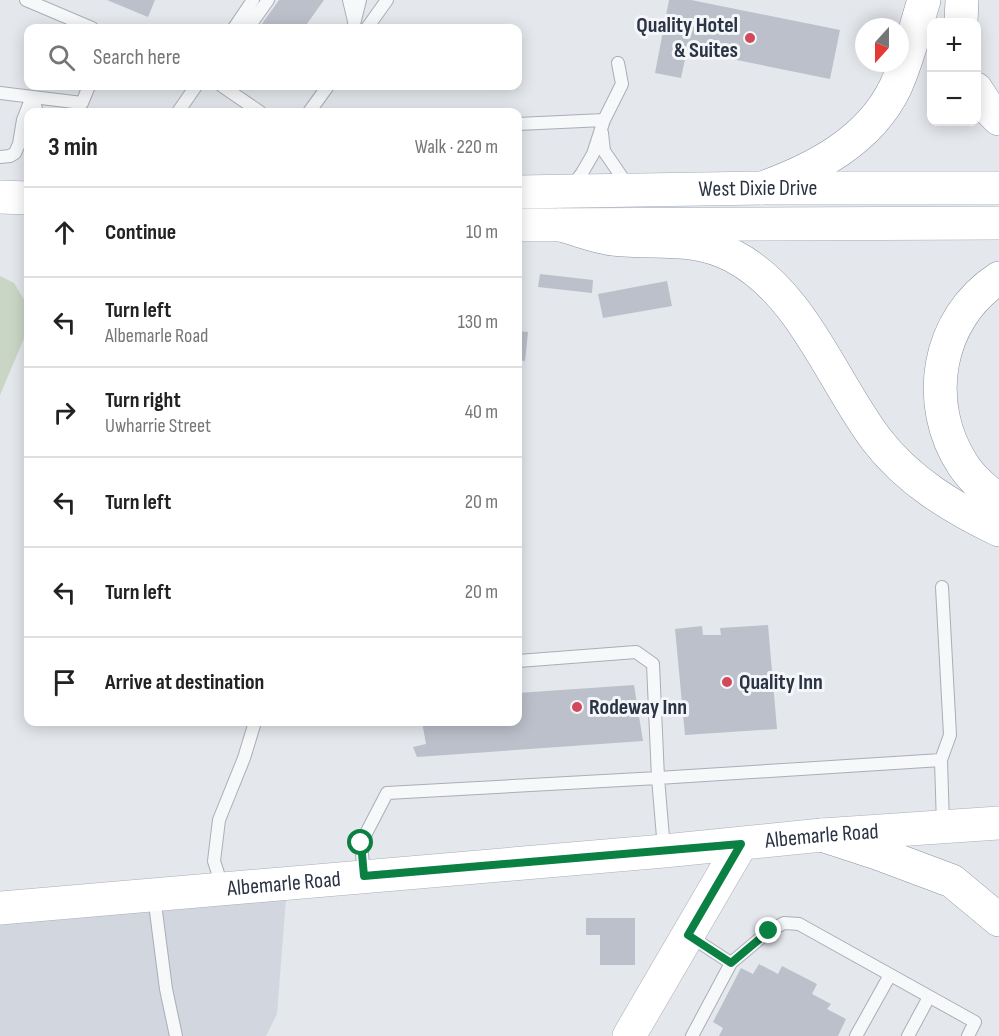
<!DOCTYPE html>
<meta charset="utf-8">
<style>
:root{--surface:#fff;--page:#f6f6f6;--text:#222;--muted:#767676;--line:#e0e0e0}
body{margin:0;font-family:"Sofia Sans Condensed",sans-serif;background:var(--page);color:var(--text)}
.controls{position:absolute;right:18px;top:18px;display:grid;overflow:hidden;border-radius:12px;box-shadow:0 3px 15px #0003}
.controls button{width:54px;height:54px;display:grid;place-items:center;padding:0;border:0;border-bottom:2px solid var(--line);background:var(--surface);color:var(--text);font:30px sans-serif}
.compass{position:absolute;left:855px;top:18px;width:54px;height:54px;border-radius:50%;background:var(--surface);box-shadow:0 3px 15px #0003;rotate:201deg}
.stop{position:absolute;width:18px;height:18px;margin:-14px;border:4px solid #0b8043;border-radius:50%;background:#fff}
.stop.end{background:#0b8043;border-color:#fff;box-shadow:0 2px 6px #0008}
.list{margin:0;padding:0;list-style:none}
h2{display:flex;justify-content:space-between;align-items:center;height:78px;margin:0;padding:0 24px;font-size:26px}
h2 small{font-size:20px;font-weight:400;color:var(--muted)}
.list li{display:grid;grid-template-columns:39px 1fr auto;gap:18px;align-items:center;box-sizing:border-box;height:90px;padding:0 24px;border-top:2px solid var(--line)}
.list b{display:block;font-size:22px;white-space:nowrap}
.list p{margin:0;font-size:20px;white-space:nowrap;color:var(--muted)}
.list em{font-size:20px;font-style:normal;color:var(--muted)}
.icon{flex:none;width:33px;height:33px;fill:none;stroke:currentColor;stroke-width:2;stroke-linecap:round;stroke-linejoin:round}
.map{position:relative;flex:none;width:999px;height:1036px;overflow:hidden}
.search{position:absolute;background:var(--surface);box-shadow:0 3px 15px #0003;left:24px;top:24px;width:498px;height:66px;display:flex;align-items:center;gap:15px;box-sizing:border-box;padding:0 21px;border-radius:12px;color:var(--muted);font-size:22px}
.panel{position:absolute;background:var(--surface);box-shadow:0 3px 15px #0003;left:24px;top:108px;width:498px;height:618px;border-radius:12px}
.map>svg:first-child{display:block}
.built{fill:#d2d6de}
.green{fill:#c9d6c5}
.building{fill:#bbc0ca}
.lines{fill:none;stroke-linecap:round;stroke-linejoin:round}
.lane-casing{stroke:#a9aeb7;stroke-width:14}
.secondary-casing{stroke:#a9aeb7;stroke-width:34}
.primary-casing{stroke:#a3abb8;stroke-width:34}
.highway-casing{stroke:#8b94a3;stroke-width:34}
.lane{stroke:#f7f8fa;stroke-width:12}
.secondary{stroke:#fff;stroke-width:33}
.primary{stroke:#fff;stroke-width:33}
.highway{stroke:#fff;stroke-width:33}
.route{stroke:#0b8043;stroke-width:8}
.poi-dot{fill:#d1495b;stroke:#f4f6f9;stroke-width:2}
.labels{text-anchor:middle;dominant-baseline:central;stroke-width:6;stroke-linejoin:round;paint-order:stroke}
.poi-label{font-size:22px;font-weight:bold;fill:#2b3445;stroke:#f4f6f9;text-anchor:start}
.street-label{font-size:22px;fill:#2b3445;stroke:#f4f6f9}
</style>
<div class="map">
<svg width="999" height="1036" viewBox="0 0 999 1036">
<rect width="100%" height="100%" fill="#e4e7ec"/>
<path class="built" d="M286,899L277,1014L266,1036H0V924L39,919Z"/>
<path class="green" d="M0,276L14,283L28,306V329L0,395Z"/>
<path class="building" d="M107,0H155L148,17Z
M279,0H324L304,28H259Z
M669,0H691L840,30L830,79L687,50L681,78L655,73Z
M540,274L593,280L592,293L538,287Z
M667,281L672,306L603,318L598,294Z
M518,331L528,332L525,361L518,360Z
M768,625L777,729L685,735L675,629L702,626L703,635H721L720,628Z
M634,685L643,741L417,757L413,747L426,744L422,722H518V693Z
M586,918H635V965H600V935H586Z
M759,964L778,974L782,966L817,984L812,994L831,1004L827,1009L846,1019L838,1036H719L723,1028L713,1022L741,968L753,974Z"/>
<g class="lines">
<g class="lane-casing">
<path id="lane" d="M26,0L92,28
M349,0L354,21
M234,28L253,0
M248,28L268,0
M353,28L360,0
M367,28L387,0
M222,86L260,112
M0,93L82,103L89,86
M32,97L37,112
M178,112L196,86
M309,112L328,86
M518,124L604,120
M602,133L604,151L628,186
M0,157L10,156L15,153L19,144L23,120L32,97
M571,188L582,173L593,154L604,120L622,84L618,63
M941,760L950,735L942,587
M664,849L658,778L941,760L943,825
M364,875L361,843L387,793L658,778L653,664L636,652L518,661
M222,886L214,861L219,820L244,758L255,722
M154,896L166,989L176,1036
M688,935L731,963L692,1036
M731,963L769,931L784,923L799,924L975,1022L968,1036
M856,1036L890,975
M908,1036L929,997"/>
</g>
<g class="secondary-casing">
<g id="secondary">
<path id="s1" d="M0,908L664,851L822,835L999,823"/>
<path d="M629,1036L741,844"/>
</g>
</g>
<g class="primary-casing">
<g id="primary">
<path id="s2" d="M518,192L762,188H999"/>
<path d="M0,197L28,198"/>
<path d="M518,225L999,223"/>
</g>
</g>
<g class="highway-casing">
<path id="highway" d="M961,22L962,0
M976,89L989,109L999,119
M762,188C815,169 869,141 895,88C908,60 915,29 924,0
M560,225C577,229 595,237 613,239C655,244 692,235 733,256C802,292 831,379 876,439C908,481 953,508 999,530
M999,278C936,319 923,404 963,465C972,479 985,490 999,500
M822,835L877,853L952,881L999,920"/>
</g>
<use href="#lane" class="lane"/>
<use href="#secondary" class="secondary"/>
<use href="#primary" class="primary"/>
<use href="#highway" class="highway"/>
</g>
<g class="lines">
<path class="route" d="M361,843L364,876L741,844L688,935L731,963L769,931"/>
</g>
<g class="poi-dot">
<circle cx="750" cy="38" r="6"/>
<circle cx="727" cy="682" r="6"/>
<circle cx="577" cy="707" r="6"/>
</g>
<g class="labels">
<g class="poi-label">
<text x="738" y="25" text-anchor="end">Quality Hotel<tspan x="738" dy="25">&amp; Suites</tspan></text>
<text x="739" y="682">Quality Inn</text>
<text x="589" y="707">Rodeway Inn</text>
</g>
<g class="street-label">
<text stroke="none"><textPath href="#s2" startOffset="240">West Dixie Drive</textPath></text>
<text stroke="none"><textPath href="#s1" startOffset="825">Albemarle Road</textPath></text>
<text stroke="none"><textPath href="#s1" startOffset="285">Albemarle Road</textPath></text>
</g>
</g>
</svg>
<div class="controls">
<button>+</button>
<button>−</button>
</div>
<svg class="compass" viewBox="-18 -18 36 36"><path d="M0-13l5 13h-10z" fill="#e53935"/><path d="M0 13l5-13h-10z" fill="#767676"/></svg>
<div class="stop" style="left:361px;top:843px"></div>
<div class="stop end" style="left:769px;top:931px"></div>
<div class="search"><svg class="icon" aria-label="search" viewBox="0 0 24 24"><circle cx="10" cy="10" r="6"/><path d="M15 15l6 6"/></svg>Search here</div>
<section class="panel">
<h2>3 min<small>Walk · 220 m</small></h2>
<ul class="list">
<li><svg class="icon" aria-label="ahead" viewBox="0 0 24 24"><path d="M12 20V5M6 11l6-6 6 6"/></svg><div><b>Continue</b></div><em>10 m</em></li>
<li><svg class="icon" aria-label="left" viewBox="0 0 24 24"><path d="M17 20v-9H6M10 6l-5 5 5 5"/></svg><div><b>Turn left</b><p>Albemarle Road</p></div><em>130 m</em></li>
<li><svg class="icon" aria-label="right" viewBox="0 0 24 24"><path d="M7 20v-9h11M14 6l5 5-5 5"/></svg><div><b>Turn right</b><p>Uwharrie Street</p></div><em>40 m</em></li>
<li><svg class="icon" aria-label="left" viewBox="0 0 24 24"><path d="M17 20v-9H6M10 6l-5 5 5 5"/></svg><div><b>Turn left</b></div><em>20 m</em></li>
<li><svg class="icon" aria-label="left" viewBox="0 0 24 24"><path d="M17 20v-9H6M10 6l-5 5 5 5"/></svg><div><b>Turn left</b></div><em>20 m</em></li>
<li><svg class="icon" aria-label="arrive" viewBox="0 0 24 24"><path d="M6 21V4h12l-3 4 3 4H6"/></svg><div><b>Arrive at destination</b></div></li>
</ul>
</section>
</div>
